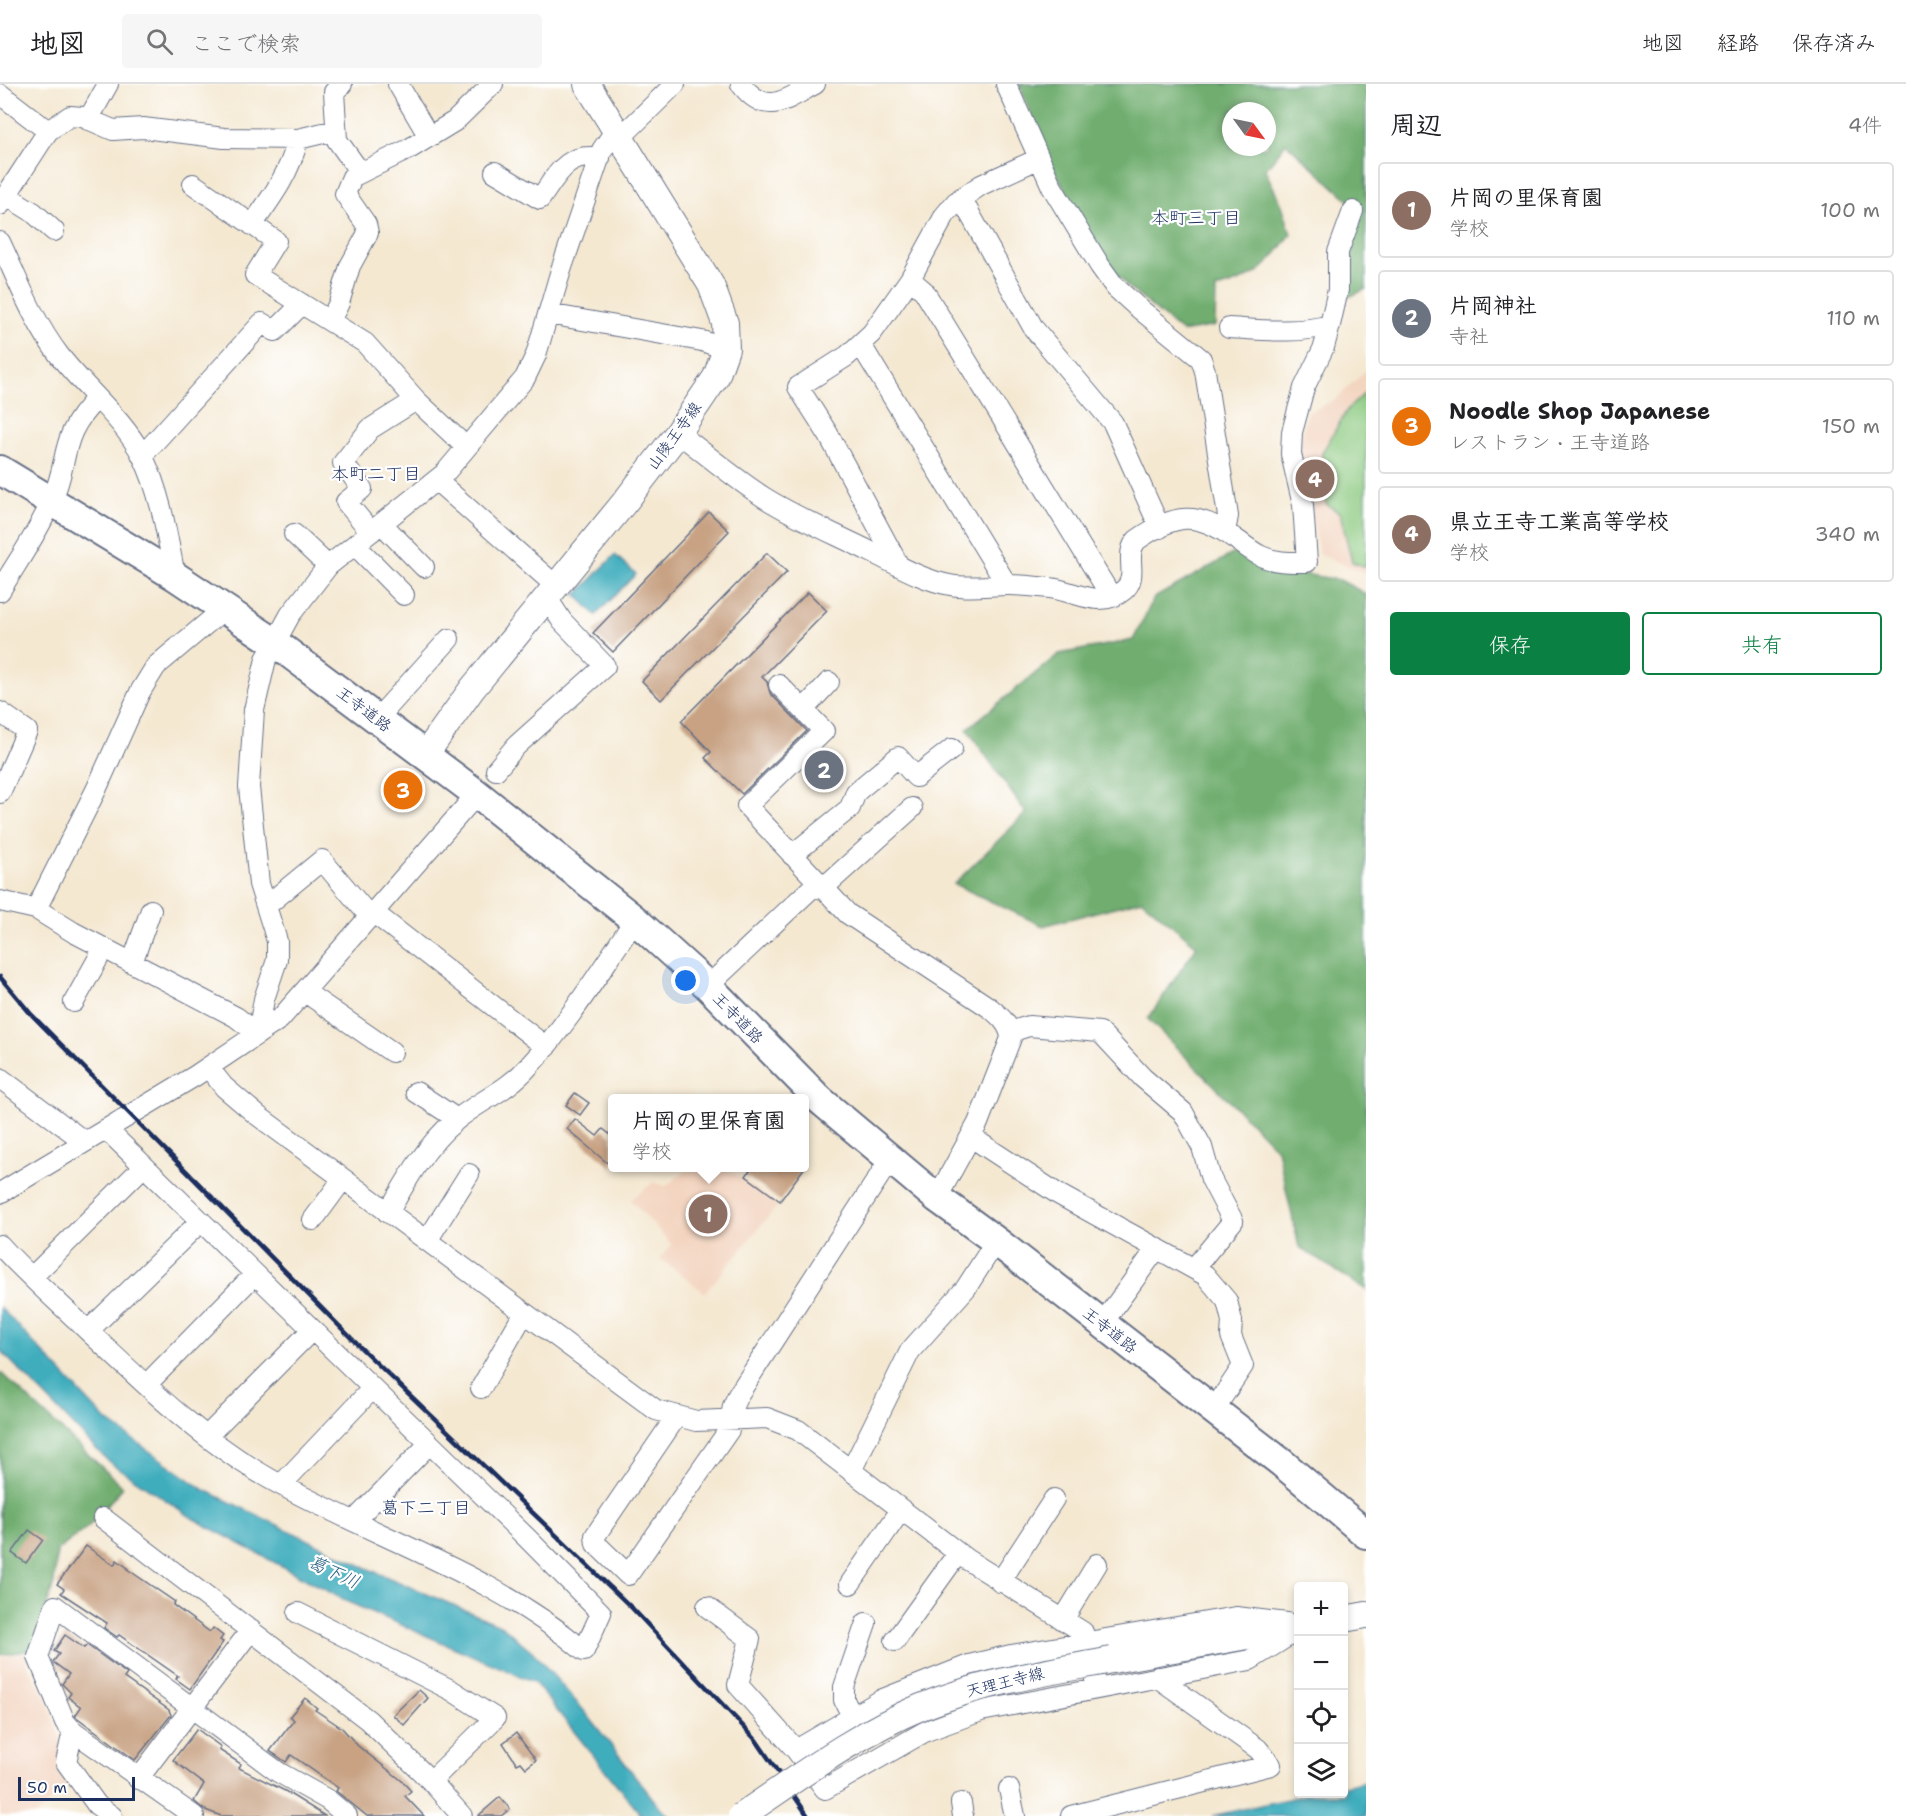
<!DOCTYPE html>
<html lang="ja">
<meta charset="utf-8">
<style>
:root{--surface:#fff;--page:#f6f6f6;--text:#202124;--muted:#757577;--line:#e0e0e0;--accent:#0b8043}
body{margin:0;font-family:"Shantell Sans","Klee One",sans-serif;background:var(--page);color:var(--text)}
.controls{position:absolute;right:18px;bottom:18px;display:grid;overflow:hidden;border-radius:6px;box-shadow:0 3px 9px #0003}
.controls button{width:54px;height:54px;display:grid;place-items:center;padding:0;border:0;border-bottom:2px solid var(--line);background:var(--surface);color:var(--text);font:30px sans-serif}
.compass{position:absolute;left:1222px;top:18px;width:54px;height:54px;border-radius:50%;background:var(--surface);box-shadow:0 3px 9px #0003;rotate:123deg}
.scale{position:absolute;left:18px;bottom:15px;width:117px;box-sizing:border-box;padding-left:6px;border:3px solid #1b2f5e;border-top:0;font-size:16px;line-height:21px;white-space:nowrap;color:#1b2f5e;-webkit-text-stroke:4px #fff;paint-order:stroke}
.you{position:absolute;left:686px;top:897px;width:21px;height:21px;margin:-15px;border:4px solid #fff;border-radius:50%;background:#1a73e8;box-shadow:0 0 0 9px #1a73e833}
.badge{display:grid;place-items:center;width:39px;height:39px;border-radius:50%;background:var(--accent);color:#fff;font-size:20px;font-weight:700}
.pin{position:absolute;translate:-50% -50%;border:3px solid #fff;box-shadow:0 2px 6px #0006}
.popup{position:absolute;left:608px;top:1010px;width:201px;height:78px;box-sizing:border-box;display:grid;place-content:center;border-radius:6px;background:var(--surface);filter:drop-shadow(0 2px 4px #0005);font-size:20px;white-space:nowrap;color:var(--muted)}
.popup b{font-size:22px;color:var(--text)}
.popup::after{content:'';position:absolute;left:50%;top:100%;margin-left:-12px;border:12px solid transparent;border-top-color:var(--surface)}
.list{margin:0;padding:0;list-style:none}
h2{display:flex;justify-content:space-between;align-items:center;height:78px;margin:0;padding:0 24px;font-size:26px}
h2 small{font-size:20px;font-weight:400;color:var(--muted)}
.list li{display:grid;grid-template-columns:39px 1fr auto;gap:18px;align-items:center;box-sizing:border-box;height:96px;margin:0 12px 12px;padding:0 12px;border:2px solid var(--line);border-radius:6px}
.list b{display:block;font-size:22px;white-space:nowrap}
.list p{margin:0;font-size:20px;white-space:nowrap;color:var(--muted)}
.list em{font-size:20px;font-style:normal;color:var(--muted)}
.actions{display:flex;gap:12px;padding:18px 24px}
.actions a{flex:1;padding:14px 0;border:2px solid var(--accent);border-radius:6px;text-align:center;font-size:21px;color:var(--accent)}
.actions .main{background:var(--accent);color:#fff}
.icon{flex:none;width:33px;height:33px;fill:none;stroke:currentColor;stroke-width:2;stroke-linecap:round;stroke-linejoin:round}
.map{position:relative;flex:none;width:1366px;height:1732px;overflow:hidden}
header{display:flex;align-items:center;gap:36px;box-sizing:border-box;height:84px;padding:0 30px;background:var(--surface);border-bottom:2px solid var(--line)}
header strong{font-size:28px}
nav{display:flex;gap:33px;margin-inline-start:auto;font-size:21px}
.search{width:420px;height:54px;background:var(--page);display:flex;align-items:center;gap:15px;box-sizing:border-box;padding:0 21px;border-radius:6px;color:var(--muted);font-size:22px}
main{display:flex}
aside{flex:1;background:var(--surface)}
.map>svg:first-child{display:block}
.built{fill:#f3d4bf}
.green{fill:#8bc97f;stroke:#537c6e;stroke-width:1.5}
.forest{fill:#70ad6e;stroke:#466e66;stroke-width:1.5;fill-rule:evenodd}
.water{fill:#3fadbd;stroke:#2d6e8e;stroke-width:1.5}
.building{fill:#c8a283}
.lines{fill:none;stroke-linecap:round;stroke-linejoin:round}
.minor-casing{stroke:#677086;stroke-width:22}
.major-casing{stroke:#677086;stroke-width:28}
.highway-casing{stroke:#677086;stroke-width:32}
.minor{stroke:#fff;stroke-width:20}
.major{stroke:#fff;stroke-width:26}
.highway{stroke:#fff;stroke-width:28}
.rail{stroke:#1b2f5e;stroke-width:4.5}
.major-bridge-casing{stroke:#677086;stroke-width:28;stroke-linecap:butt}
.major-bridge{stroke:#fff;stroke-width:26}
.labels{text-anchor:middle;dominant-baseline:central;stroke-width:4.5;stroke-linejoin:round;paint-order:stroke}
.street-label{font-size:16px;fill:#1b2f5e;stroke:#fff}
.neighbourhood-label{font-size:18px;fill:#1b2f5e;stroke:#fff}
.water-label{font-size:18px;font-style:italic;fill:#296184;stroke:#fff}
</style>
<header>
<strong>地図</strong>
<div class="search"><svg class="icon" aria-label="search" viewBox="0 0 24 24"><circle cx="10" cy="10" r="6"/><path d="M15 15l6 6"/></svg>ここで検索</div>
<nav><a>地図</a><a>経路</a><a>保存済み</a></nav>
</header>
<main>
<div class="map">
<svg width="1366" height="1732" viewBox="0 0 1366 1732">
<rect width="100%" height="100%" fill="#fff"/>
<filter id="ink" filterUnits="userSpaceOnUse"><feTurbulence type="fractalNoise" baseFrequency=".0167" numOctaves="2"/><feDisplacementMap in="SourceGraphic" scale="12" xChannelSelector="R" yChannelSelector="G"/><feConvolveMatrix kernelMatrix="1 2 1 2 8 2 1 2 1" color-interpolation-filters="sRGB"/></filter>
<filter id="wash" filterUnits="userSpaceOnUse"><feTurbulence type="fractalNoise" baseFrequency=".008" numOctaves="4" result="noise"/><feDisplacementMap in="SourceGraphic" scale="24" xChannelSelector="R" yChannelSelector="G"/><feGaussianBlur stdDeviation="1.35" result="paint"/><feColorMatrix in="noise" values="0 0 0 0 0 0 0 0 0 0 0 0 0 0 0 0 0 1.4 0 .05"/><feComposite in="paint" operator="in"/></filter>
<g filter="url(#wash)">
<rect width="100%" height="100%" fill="#f4e8d1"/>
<path class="built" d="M1366,286V308L1346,326L1340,429L1352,478L1366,483V490L1319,470L1301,369V351L1308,329L1336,315Z
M689,1084H727L778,1121L705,1209L660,1174L672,1161L631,1116L653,1098L666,1102Z
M28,1569L30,1573L27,1580L48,1618L74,1698L54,1712L37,1732H0V1573Z"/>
<path class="green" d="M1366,308V483L1352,478L1340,429L1326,420L1322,369L1347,326Z"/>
<path class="forest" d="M1019,0H1366V205L1349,213L1356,123L1286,59L1265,86L1282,121L1291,150C1267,184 1257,194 1216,205L1215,242L1182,248L1129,204L1106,179L1046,71ZM1231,27H1267V63H1231Z
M1234,469L1272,485L1340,496L1366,510V1206L1299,1163L1277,1065L1148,935L1197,862L1142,816L1043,842L954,800L1026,729L967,645L1059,570L1133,556L1154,514Z
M0,1288L123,1403L89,1442L57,1467L54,1499L33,1566L0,1571Z"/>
<path class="water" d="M615,471L636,490L596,531L576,511Z
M0,1223L107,1337L203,1405L373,1487L502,1542L532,1567L585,1628L661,1725L670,1732H642L534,1598L348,1518L194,1435L109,1378L0,1266Z
M1366,1697V1732H1212L1310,1710H1344V1702Z"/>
<g id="blocks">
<path class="building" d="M709,428L729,447L613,568L593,549Z
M767,469L787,488L661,616L642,597Z
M808,508L827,527L762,593L767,598L770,609L807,647L742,710L705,674L711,668L681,637Z
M575,1009L589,1019L580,1031L566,1021Z
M575,1035L597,1052L603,1045L612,1052V1083L567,1045Z
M752,1083H805L780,1117L746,1092Z
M29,1446L43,1456L26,1479L12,1469Z
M86,1462L114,1481L117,1476L128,1484L127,1485L175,1518L173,1521L210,1548L213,1544L223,1552L220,1556L223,1558L190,1605L176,1595L178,1592L119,1551L117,1553L104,1544L107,1539L61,1509L64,1505L57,1500Z
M65,1551L84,1564L87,1561L127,1590L124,1594L169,1626L171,1631L135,1676L75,1632L81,1623L68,1613L71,1609L62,1600L69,1590L53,1578L59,1570L54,1567Z
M419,1606L428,1614L404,1641L393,1631Z
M305,1614L317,1624L315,1626L342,1644L358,1662L401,1696L411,1707L405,1712L424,1732H367L336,1707L338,1704L291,1671L286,1678L270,1667L294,1636L290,1632Z
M197,1645L221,1663L219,1666L241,1680L239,1684L285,1707L325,1732H221L203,1725L194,1717L204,1700L173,1676Z
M516,1649L536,1676L526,1684L521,1678L517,1680L503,1659Z
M500,1713L510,1725L501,1732H478Z"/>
</g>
</g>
<g filter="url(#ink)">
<use href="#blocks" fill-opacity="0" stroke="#677086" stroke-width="1.5"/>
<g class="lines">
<g class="minor-casing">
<path id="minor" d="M342,0L334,8L337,56L360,88
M398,0L429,53
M741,0C766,34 787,15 815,0
M1006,0L1052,103L1100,182L1115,203L1136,222L1201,275L1205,287L1228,432L1225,448
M0,10L48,47
M88,36L108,0
M620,54L675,0
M495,88L540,115C557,91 566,68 600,74
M193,100L276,157L255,191L365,259L416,316L466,363
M7,112L33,128L54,147
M961,114L1034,245L1113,339L1160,444
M0,121L48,47L70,32L83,33L113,46L143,44L224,54L298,55L336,46
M252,141C272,113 290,89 298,55
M0,158C18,196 33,237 59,271C85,305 123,334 143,373C161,410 167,452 175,492
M910,195L924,207L1111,512
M548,230L702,257L726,265
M330,237L339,219L350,182L368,149L366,140L345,110L352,93L409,65L455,37L493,0
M1229,244C1263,246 1297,250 1330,241
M861,261L1007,501
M678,349C706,370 735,395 765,414C799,435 835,450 871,468C896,480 922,496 950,501C970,505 989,501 1009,501C1023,501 1037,503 1050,504C1076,507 1100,526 1124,506C1140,492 1123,471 1137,456C1176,429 1196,427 1234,454C1243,460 1252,468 1261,472C1276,479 1292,478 1307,478L1303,421L1291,370L1292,348L1304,304L1324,263L1330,241L1338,206V168L1353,127
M142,372L262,239L275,247L302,220
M437,397L556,502
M382,440L424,483
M371,448L346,418L362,405L343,379L370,345L416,316
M294,450L328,482
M355,461L404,511
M899,482L828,350L798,303L847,272L872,249L910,195L945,131L956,118L981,101L1038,75
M0,507C17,478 38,449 51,418C71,375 57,354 97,314
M779,601L824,647L747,722L848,830L990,924C1000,932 1010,941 1011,954L978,1039L937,1114
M803,626L829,598
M0,628L27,647L0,709
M377,635L449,555
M496,686L516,662L605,582L562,537L547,514
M792,771L850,724L856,708L898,673L916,693L952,665
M822,805L912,724
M0,817L36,825L73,848L236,933L258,950L264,915L277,876V857L259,800L249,703L254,626L266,575L290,531L328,482L445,389L525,294L536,271L561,186L602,66L615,47
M266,822L322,776L370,833
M36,825L96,706L140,608L156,582L224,525
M374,829L546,963
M132,879L151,826
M708,902L817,799
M305,908L392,968
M74,918L104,864
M1010,948L1029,942L1100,948L1143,994L1183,1028L1202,1063L1211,1095L1233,1137L1195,1183
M208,983L224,1003L257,1031L656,1326L696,1337L767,1334L798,1346L966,1475L1083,1548L1097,1603
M0,994L85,1058
M416,1008L457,1035
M971,1053L1058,1110L1205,1191L1227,1217L1232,1237L1231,1252L1243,1282L1213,1327
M0,1109L195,992L280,935L477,710
M388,1129C406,1097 426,1061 455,1037C479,1017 507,1007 528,983C569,939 601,885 635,836
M313,1136L343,1095
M427,1157L469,1090
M0,1161C26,1190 56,1216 84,1243C142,1298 201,1356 270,1395C375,1454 492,1489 584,1567L601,1529L527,1454L106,1045
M32,1193L144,1082
M1102,1240L1157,1164
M88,1247L201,1137
M146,1301L255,1190
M481,1304L524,1229
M676,1333L595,1452L596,1460L628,1491L729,1346L733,1322L738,1311L891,1074
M207,1352L312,1246
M851,1387L910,1267L966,1204L996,1157
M281,1401L372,1305
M103,1434L368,1636L431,1697L462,1732
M354,1437L429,1360
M1000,1498L1054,1415
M850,1500L901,1426
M707,1523L750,1555L738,1601L796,1666L825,1705L926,1647L981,1627L1250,1576L1298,1546
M298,1529L451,1606L495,1634L431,1697
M1063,1536L1097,1480
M895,1557L958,1469
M852,1632L844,1616V1603L866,1539
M73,1647L66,1678L97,1721L112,1732
M796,1666L883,1615L969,1581L1011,1571L1236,1533L1287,1539
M138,1695L251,1546
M1009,1705L1015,1732
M961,1719L963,1732
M194,1732L73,1647L65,1638L38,1573L55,1522L278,1688L328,1716L347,1732
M1071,1732L1271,1681L1258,1665L1157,1593"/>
</g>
<g class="major-casing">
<path id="major" d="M425,671L472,605L624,419L678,349L716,293L726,265L725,239L711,201L587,0
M1344,1535L1366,1531
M1112,1576L1298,1543"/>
</g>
<g class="highway-casing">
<path id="highway" d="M0,386L175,492L274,558L477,710L635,836L708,902L820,1016L937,1114L996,1157L1282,1379L1366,1450"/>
</g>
<use href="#minor" class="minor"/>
<use href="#major" class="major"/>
<use href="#highway" class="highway"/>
<path class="rail" d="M0,893L30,929L362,1265L632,1524L756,1656L808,1732"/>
<g class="major-bridge-casing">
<path id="major-bridge" d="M741,1732C799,1693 856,1650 921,1623C982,1598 1048,1588 1112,1576"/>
</g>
<use href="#major-bridge" class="major-bridge"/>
</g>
</g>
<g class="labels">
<g class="street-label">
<text transform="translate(674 352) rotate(-54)">山陵王寺線</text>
<text transform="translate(364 625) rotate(37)">王寺道路</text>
<text transform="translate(738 934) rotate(46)">王寺道路</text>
<text transform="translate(1110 1246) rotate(38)">王寺道路</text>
<text transform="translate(1005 1598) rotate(-14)">天理王寺線</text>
</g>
<g class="neighbourhood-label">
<text x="1196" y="134">本町三丁目</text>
<text x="376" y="390">本町二丁目</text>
<text x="426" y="1424">葛下二丁目</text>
</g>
<g class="water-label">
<text transform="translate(334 1488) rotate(25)">葛下川</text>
</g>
</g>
</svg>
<div class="controls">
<button>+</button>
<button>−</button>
<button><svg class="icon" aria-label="locate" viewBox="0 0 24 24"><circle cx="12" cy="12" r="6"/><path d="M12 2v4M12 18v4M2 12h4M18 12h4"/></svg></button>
<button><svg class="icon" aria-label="layers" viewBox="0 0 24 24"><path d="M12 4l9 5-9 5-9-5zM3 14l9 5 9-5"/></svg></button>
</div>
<svg class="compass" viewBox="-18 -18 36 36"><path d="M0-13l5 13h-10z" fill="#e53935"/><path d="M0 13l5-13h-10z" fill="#757577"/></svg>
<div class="scale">50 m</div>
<div class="you"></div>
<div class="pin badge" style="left:708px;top:1130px;background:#8d6e63">1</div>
<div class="popup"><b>片岡の里保育園</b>学校</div>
<div class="pin badge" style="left:824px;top:686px;background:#6b7280">2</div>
<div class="pin badge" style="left:403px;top:706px;background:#e8710a">3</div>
<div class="pin badge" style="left:1315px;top:395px;background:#8d6e63">4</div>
</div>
<aside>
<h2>周辺<small>4件</small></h2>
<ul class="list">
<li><span class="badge" style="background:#8d6e63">1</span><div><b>片岡の里保育園</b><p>学校</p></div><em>100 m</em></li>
<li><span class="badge" style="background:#6b7280">2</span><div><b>片岡神社</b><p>寺社</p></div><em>110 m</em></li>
<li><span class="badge" style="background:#e8710a">3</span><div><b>Noodle Shop Japanese</b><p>レストラン · 王寺道路</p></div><em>150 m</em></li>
<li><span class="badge" style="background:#8d6e63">4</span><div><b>県立王寺工業高等学校</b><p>学校</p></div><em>340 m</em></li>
</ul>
<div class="actions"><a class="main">保存</a><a>共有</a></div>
</aside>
</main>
